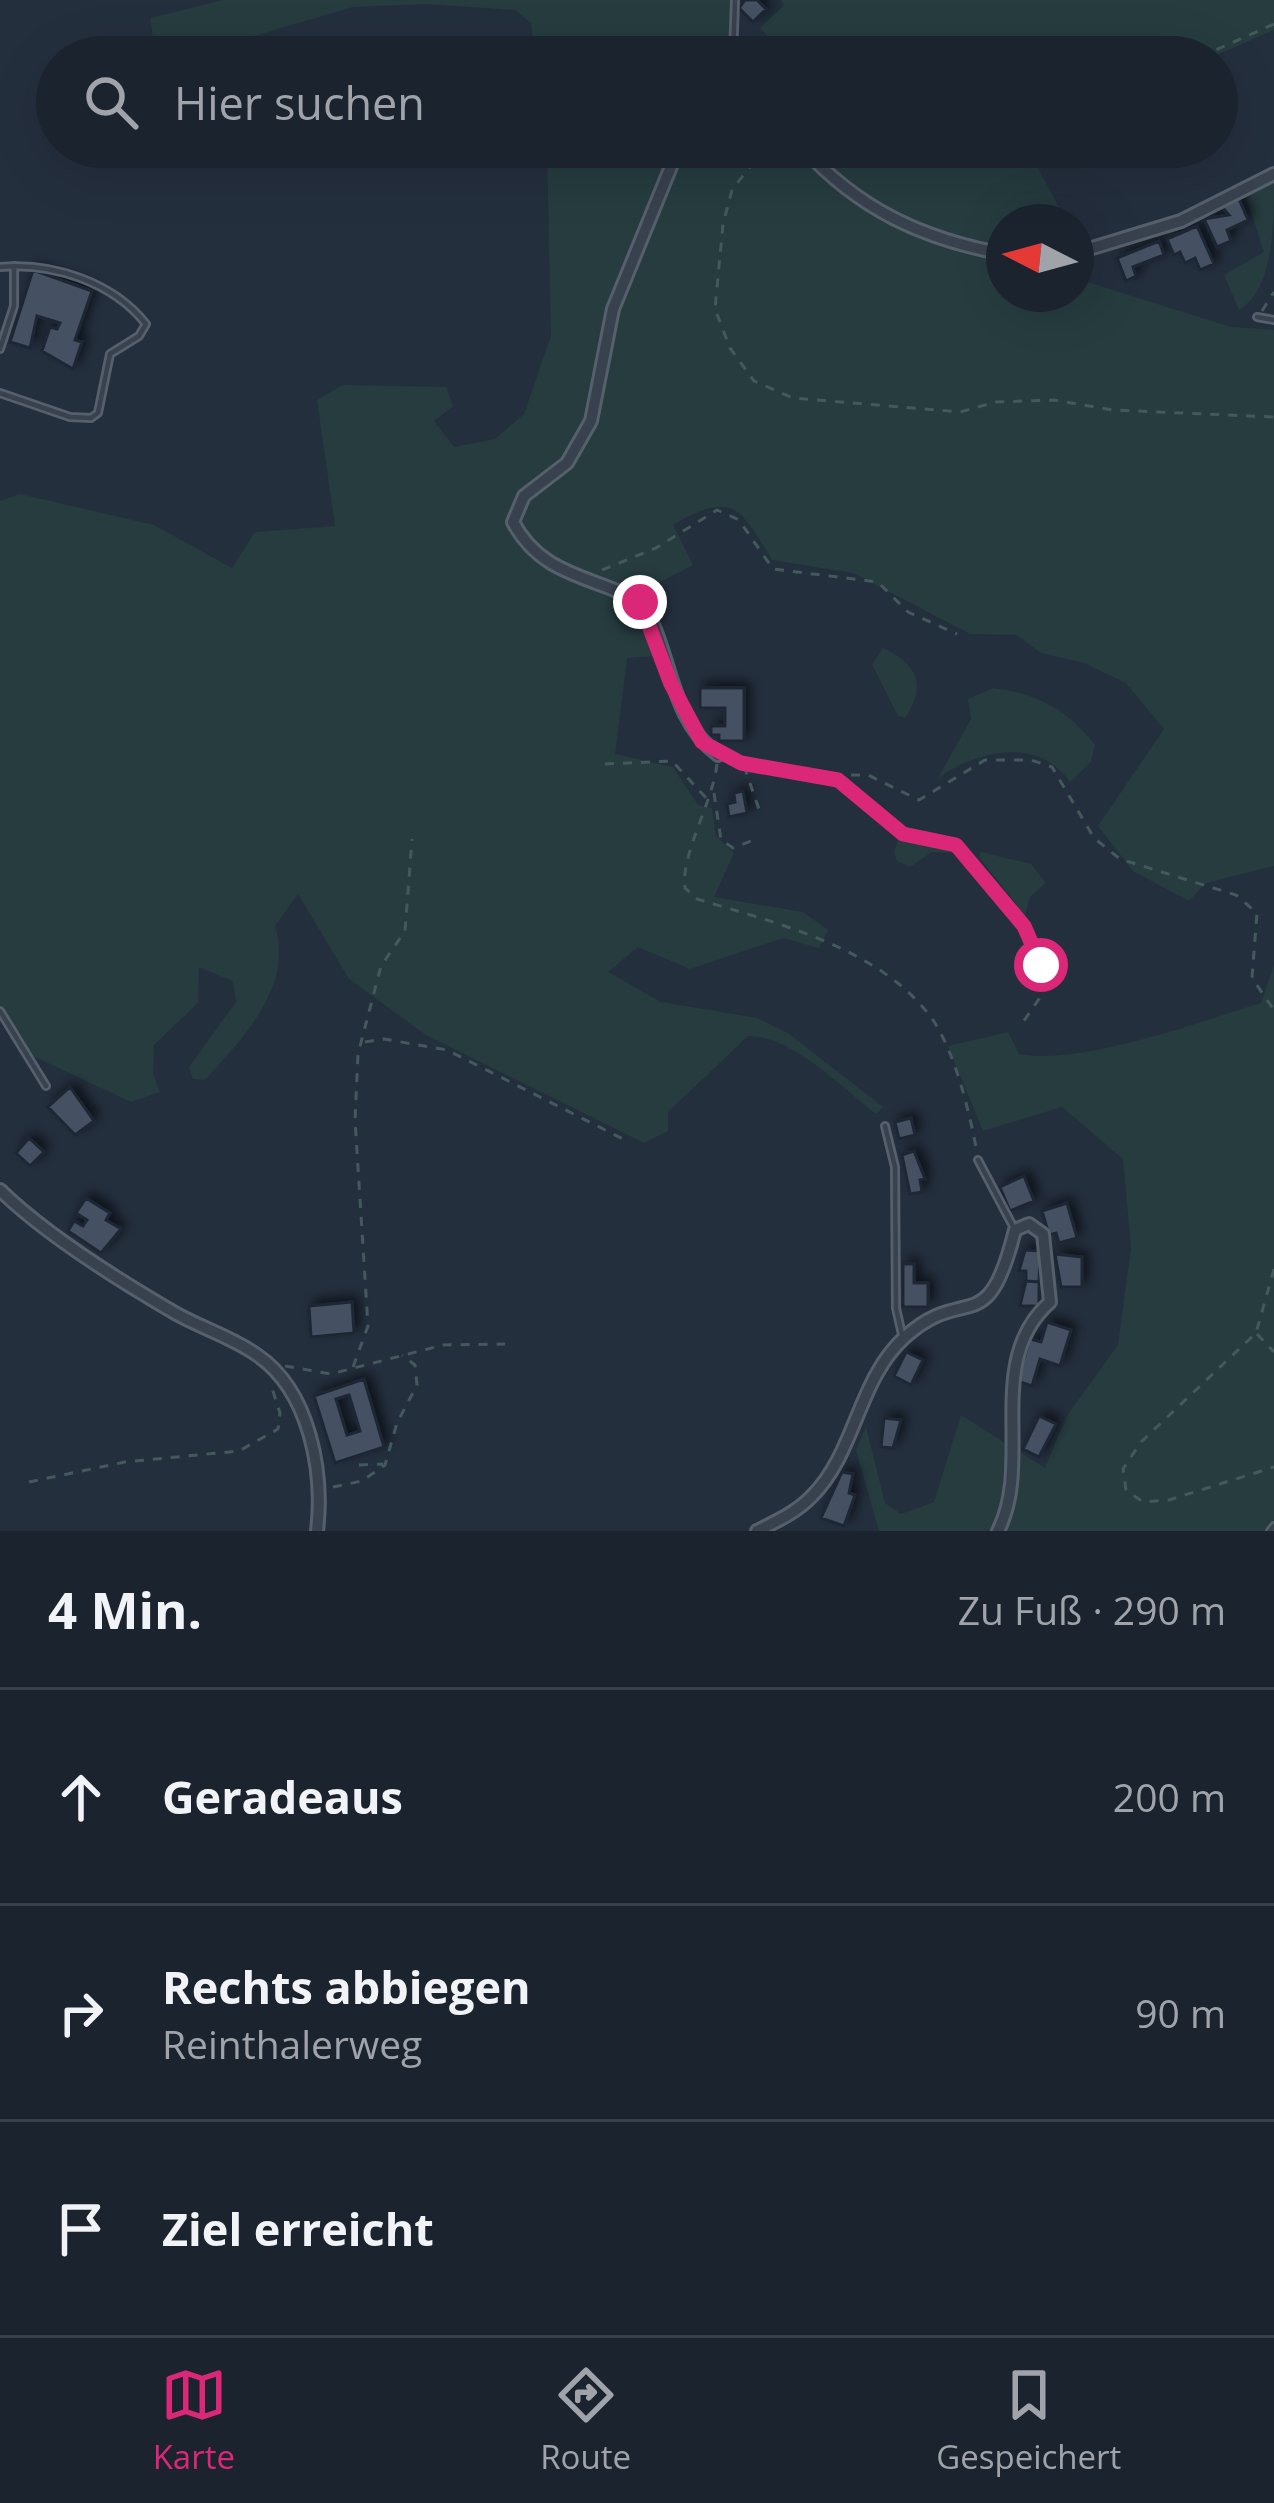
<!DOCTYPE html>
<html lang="de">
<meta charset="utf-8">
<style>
:root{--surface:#1b232e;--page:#242b36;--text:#f1f3f6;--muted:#a0a4aa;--line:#39404a;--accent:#db2777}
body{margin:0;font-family:"Open Sans",sans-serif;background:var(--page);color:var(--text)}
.compass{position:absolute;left:986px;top:204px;width:108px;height:108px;border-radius:50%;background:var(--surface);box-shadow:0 12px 48px #0002;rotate:276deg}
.stop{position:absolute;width:36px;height:36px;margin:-27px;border:9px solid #db2777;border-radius:50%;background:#fff}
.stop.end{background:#db2777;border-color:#fff;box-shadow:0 3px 12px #0008}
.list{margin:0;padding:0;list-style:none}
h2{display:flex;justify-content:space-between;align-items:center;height:156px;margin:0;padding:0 48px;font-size:51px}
h2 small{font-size:39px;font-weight:400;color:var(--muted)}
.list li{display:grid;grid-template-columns:78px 1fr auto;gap:36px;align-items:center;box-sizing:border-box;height:216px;padding:0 48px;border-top:3px solid var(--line)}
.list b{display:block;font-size:45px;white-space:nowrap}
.list p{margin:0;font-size:39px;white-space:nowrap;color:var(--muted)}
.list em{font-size:39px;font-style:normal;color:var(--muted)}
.icon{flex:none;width:66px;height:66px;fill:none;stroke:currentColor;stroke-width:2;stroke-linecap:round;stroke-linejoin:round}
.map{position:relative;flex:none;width:1274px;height:1531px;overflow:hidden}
.search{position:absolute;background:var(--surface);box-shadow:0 12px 48px #0002;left:36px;right:36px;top:36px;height:132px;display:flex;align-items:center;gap:30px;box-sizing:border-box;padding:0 42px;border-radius:66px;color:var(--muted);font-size:45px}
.sheet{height:804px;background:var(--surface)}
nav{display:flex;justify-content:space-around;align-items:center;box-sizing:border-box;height:168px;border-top:3px solid var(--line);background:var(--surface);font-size:33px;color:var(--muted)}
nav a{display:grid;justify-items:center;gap:6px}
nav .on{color:var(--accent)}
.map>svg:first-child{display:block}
.green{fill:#263c3f}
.building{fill:#455162;stroke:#1f2835;stroke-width:3;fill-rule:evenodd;filter:url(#shadow)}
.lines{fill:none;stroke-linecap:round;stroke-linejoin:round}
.lane-casing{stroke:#565f6c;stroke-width:10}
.street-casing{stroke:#565f6c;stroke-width:16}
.path{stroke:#44595c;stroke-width:3;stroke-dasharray:9 9;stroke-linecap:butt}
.lane{stroke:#38414e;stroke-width:4.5}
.street{stroke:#38414e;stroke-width:10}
.route{stroke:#db2777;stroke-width:15}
</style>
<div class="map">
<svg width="1274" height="1531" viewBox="0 0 1274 1531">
<defs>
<filter id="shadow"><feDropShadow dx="5.5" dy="-5.5" stdDeviation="6" flood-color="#0009"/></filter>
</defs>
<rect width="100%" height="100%" fill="#242f3e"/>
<path class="green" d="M223,0H733L729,57H535L531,23L515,10L427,4L353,7L183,57H156L150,18Z
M781,0H1274V30L1212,57H787L760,28L784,5Z
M547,147H674L609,314L620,312L682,147H709L708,157L807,164L885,221L941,244L1004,258V294H1076L1080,259L1084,281L1231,327L1274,330V866L1206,883L1189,901L1133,871L1098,826L1164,729L1126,683L1084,663L1041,653L1017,635L970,634L853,573L772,560C739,506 733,490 673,525L693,565L639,593L635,610L654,656L627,658L615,754L673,767L698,805L712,808L716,836L734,853L714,897L803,912L828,930L819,948L783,938L690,969L638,947L608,972L661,1002L757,1018L788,1033L883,1107L876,1114C841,1087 793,1036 748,1036L668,1112V1131L644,1143L426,1035L349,979L298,894L275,926C294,986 243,1038 205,1080L193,1079L189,1067L236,1002L233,981L199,967L198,1003L154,1045L153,1074L160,1092L131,1102L31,1055L0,1005V501L20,494L154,525L232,568L255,532L335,526L317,400L343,385L446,387L453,406L434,421L454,447L495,439L524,414L551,336Z
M826,147H1033L1038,168L1067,222H1004V249C925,232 876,208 815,156Z
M1274,179C1274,225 1274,289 1239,310L1224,275L1264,252L1246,196Z
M883,648C918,664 927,686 905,718L898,716L872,664Z
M993,688C1038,694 1067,709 1095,745L1091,762L1070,782C1038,736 978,750 938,778L971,719L968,699Z
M899,837L954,848L955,853L932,852L910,867L897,861L894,852Z
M981,852L1031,864L1046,883L1030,897L1025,915L979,857Z
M1274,965V1520L1266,1531H879L856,1450L866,1427L885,1503L901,1514L934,1502L961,1415L1045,1468L1066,1417L1118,1345L1131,1248L1123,1159L1062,1107L983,1131L948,1046L1008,1032L1019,1054C1080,1066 1199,1022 1261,1003Z"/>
<path class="building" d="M757,0L766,9L753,22L739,8L745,0Z
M1239,199L1248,220L1227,230L1231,241L1217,247L1204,219L1229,215L1222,207Z
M1197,226L1214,264L1200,270L1195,258L1185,263L1180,252L1174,255L1167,239Z
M1159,241L1164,255L1133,267L1136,276L1126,281L1117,258Z
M33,270L92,291L75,340L82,342L73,369L42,351L50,327L57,329L60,323L37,316L30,348L10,342Z
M700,688H744V741H719V735H711V726H725V708H700Z
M743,791L747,813L729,817L727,804L735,802L734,793Z
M70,1087L94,1121L75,1135L48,1107Z
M911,1118L915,1135L899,1139L895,1122Z
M29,1138L44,1152L30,1166L16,1153Z
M914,1151L925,1179L920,1180L922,1192L910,1194L902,1155Z
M1024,1176L1034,1201L1010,1211L1000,1187Z
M86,1198L110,1213L106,1220L121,1229L101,1253L68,1231L74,1221L83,1226L87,1220L76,1213Z
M1067,1203L1077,1238L1059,1243L1056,1233L1049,1235L1042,1211Z
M1025,1250L1040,1251L1039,1282L1026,1281V1271H1019Z
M1055,1254L1082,1257V1287H1061Z
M903,1264H914V1283H928V1307H903Z
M1026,1281L1039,1282V1306H1020Z
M352,1302L354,1333L311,1337L309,1306Z
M1047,1322L1071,1330L1060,1366L1040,1359L1032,1386L1017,1381L1030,1339L1041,1342Z
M906,1352L923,1360L911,1385L894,1376Z
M364,1379L384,1447L335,1463L314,1396ZM349,1395L360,1431L347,1435L336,1399Z
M1039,1416L1056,1424L1039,1457L1023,1449Z
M884,1418L901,1420L893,1448L881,1447Z
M842,1472L853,1474L849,1493L855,1495L844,1526L821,1518Z"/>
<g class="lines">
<g class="lane-casing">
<path id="lane" d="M733,57L735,0
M0,267C52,262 113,282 146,324L139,336L110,354L98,413L91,418L70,417L0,393
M1257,317L1274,320
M0,349L14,306V266
M0,1011L46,1086
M885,1126L895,1167L896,1308L903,1339
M978,1160L1015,1230
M1270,1531L1274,1526"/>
</g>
<g class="street-casing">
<path id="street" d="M679,147L613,309L591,421L567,463L524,496L513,522C541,576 593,576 641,602C673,651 667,716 718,755
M802,147C858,209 922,239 1004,254
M1076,253L1181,221L1274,174
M0,1190C45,1234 120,1281 175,1313C201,1328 232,1337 257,1355C310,1391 324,1472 317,1531
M757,1531C777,1521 797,1512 812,1496C856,1452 858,1379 905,1337C966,1282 987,1343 1015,1230L1029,1224L1043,1234L1050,1302C983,1361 1034,1461 998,1531"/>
</g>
<path class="path" d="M1200,57L1274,24
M787,148L773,150L752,164L732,190L723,224L715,309L730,348L754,381L793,398L960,412L996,402L1054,400L1113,410L1274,417
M1262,311L1274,292
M602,570L656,548L717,510L739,520L773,569L878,582L908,612L957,634
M729,758L837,780L903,834L956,845L1025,926L1041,965V996L1021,1025
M605,764L672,761L709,801
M717,764C713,802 680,856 685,888L697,899C776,923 882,948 933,1020C956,1055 969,1111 977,1152
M744,766L761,815
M833,775H868L919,800L985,760H1031L1052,767L1094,838L1120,859L1236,895L1257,913L1252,978L1274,1010
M714,793L721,840L733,848L751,841
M365,1042L384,1039L447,1050L625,1140
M1274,1269L1256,1333L1141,1442L1123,1469L1126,1490L1143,1502L1169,1500L1274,1467
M1257,1334L1274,1352
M285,1366L331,1374L443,1345L505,1344
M353,1367L368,1326L355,1120L358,1054L381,966L405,931L412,839
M359,1465L383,1464
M29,1482L125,1462L239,1451L278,1429L280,1413L271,1385
M333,1487L362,1481L385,1465L397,1423L417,1385L415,1365L402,1355"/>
<use href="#lane" class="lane"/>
<use href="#street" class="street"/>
</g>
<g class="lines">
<path class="route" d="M640,602L671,684L702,742L741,763L838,780L903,834L956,845L1024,926L1041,965"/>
</g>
</svg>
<svg class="compass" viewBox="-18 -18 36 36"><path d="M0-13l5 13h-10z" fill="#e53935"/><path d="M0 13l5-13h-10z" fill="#a0a4aa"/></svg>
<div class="stop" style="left:1041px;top:965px"></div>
<div class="stop end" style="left:640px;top:602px"></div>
<div class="search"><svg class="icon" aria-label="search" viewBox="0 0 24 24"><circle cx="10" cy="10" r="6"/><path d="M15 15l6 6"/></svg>Hier suchen</div>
</div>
<section class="sheet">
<h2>4 Min.<small>Zu Fuß · 290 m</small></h2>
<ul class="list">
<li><svg class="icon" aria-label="ahead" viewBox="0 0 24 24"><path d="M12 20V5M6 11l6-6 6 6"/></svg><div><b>Geradeaus</b></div><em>200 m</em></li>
<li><svg class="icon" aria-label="right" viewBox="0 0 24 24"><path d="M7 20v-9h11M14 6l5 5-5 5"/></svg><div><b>Rechts abbiegen</b><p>Reinthalerweg</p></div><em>90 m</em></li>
<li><svg class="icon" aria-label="arrive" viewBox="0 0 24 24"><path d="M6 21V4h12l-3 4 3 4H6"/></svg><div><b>Ziel erreicht</b></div></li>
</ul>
</section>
<nav>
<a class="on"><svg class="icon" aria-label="map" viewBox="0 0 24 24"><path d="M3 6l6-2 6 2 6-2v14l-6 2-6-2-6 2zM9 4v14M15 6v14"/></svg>Karte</a>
<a><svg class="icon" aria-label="directions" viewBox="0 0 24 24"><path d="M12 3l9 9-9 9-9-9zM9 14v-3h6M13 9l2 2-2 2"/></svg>Route</a>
<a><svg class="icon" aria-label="saved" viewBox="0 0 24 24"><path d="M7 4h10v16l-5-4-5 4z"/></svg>Gespeichert</a>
</nav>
